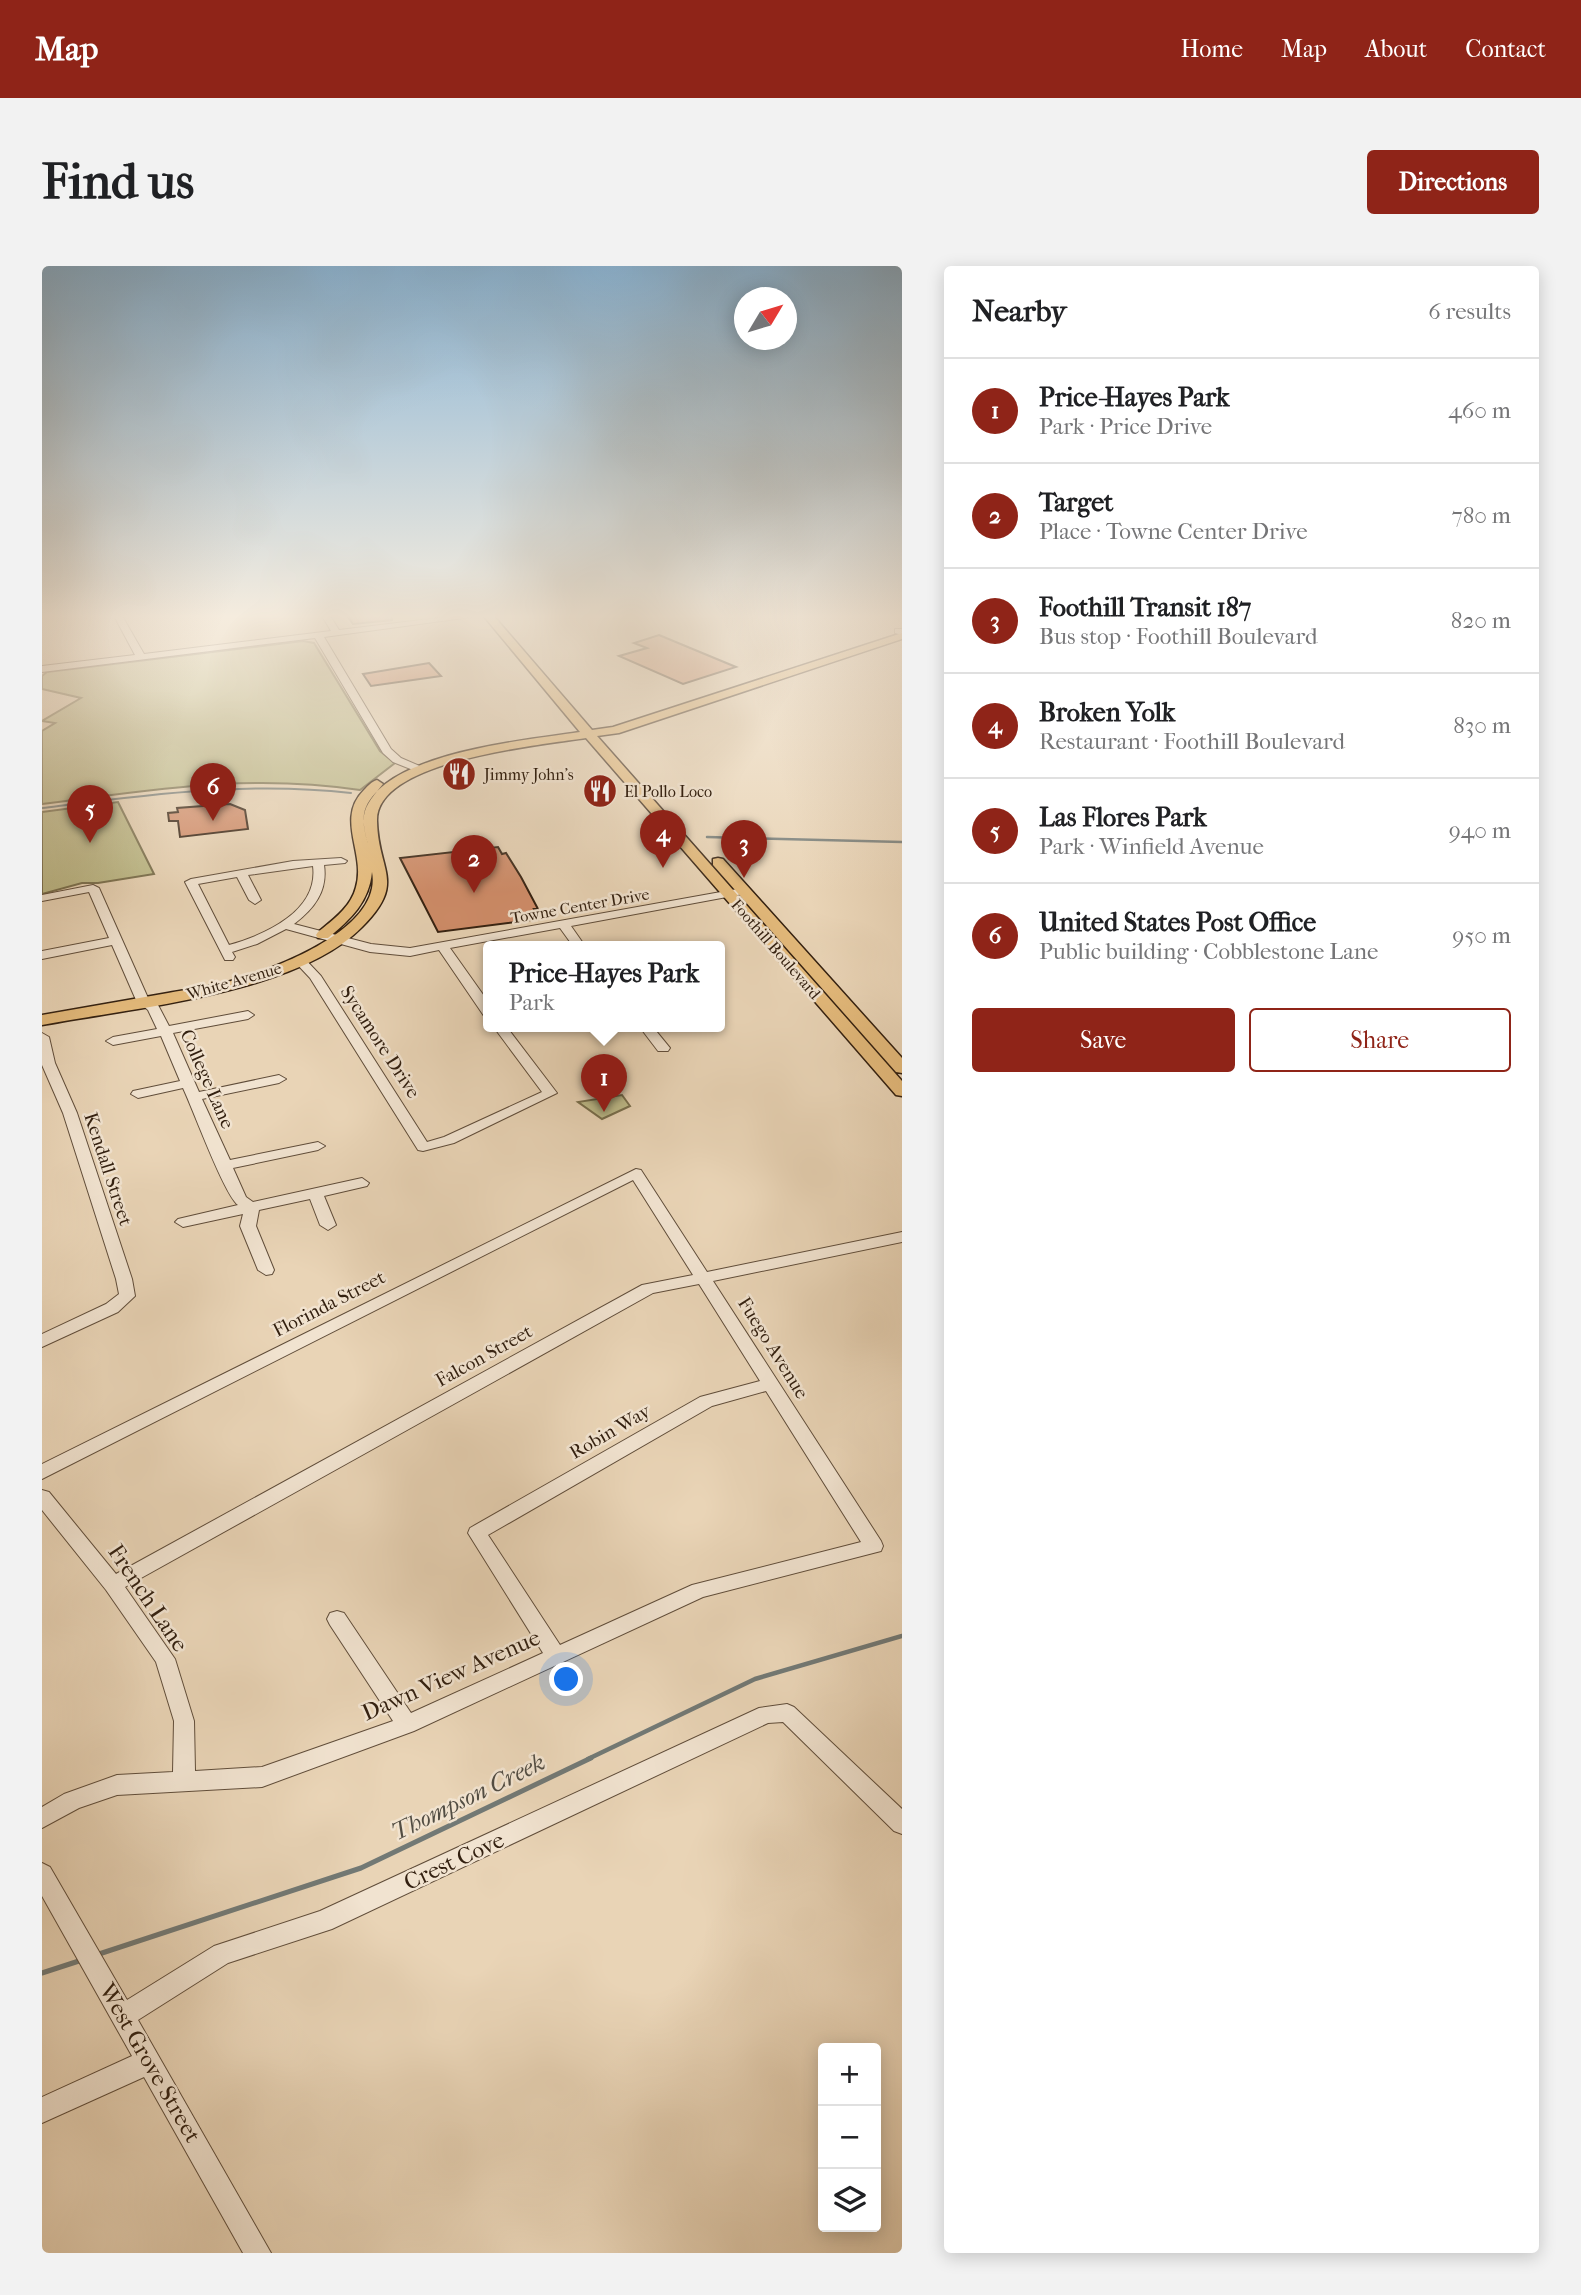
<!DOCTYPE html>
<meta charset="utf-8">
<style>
:root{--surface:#fff;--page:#f2f2f2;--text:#202124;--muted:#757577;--line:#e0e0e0;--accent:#8f2418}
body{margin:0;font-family:"IM FELL French Canon",serif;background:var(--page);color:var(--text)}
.controls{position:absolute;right:21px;bottom:21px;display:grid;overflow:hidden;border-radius:7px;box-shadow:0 4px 18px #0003}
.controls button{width:63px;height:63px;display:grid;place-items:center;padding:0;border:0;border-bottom:2px solid var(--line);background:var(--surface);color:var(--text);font:35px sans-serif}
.compass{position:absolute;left:692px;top:21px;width:63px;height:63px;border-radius:50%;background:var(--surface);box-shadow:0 4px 18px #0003;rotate:52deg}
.you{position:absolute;left:525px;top:1414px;width:24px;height:24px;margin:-18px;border:5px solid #fff;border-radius:50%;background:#1a73e8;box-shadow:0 0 0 10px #1a73e833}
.badge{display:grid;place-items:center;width:46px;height:46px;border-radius:50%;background:var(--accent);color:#fff;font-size:23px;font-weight:700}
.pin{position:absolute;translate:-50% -58px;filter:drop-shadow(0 2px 4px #0008)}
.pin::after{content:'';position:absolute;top:37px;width:24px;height:21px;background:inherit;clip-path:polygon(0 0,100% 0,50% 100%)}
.popup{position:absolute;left:441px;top:675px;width:242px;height:91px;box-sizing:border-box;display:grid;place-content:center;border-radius:7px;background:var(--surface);filter:drop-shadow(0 2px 5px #0005);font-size:23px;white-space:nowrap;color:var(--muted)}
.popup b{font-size:26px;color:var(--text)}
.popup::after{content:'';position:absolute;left:50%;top:100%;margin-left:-14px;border:14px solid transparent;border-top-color:var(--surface)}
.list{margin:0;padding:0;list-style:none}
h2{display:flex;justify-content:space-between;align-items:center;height:91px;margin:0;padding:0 28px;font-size:30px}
h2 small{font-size:23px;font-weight:400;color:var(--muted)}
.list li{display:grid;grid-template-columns:46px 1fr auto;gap:21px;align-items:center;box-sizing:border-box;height:105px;padding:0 28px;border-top:2px solid var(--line)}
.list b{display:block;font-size:26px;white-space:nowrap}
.list p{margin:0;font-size:23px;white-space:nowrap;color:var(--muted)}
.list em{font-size:23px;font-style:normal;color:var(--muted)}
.actions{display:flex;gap:14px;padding:21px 28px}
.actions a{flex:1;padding:16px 0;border:2px solid var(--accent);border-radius:7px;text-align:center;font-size:24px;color:var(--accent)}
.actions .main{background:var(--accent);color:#fff}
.icon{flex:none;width:38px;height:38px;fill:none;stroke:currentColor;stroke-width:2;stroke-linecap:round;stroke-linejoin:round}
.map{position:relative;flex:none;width:860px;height:1987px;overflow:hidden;border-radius:7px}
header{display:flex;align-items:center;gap:42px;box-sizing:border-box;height:98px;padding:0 35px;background:var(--accent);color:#fff}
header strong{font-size:33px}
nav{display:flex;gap:38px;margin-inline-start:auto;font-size:24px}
.intro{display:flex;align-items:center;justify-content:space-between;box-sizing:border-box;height:168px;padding:0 42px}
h1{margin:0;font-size:49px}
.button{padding:18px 32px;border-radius:7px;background:var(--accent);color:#fff;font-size:24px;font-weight:700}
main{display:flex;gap:42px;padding:0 42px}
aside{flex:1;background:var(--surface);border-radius:7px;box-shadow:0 4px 18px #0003}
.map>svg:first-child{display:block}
.green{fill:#bebb89;stroke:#786e4c;stroke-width:2}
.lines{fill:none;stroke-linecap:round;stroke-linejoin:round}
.stream-far3{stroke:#727975;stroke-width:2}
.stream-far2{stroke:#727975;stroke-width:2.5}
.stream-far1{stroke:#727975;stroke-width:4.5}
.stream{stroke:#727975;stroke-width:5}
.building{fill:#d28e6b;stroke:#332010;stroke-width:2}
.minor-casing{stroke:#604d3a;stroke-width:2}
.major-casing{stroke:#332010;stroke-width:3}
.minor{fill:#f1e3d0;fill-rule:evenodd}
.major{fill:#e4ba7b;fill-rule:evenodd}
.labels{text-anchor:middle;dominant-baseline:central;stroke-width:5;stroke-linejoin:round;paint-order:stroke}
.far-poi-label{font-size:16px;fill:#332010;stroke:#f1e3d0;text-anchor:start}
.far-street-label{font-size:16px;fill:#332010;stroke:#f1e3d0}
.street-label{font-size:19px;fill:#332010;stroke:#f1e3d0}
.near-street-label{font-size:23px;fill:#332010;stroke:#f1e3d0}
.near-water-label{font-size:24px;font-style:italic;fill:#524d43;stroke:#f1e3d0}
</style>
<header>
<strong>Map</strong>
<nav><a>Home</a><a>Map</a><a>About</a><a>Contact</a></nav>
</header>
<div class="intro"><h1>Find us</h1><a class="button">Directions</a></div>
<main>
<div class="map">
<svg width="860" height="1987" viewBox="0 0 860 1987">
<rect width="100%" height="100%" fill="#e9d4b6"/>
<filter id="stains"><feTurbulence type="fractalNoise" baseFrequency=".00286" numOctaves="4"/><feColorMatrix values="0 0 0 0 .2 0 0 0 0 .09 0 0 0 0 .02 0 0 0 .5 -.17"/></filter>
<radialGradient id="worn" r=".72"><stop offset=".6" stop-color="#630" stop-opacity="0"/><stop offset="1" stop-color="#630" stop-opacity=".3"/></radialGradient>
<path class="green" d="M261,375L272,377L338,485L353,497L318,524C205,507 112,524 0,538V465L13,457L0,455L39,432L0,423V410L5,406Z
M76,536L112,608L56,617H40L0,628V546Z
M580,829L588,840L560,853L536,836Z"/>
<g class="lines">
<path class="stream-far3" d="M0,542C104,529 204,515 309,527"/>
<path class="stream-far2" d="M665,571L860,576"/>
<path class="stream-far1" d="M546,1493L713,1413L860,1370"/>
<path class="stream" d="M54,1689L319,1602L549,1492
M0,1707L40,1694"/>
</g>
<path class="building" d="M304,348H349L350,354L311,358Z
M617,369L641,379L694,401L641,418L577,390L605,382L592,377Z
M387,397L399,410L329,420L321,408Z
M188,538L203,544L206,563L138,571L136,555H127L126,547L136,546L135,542Z
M456,581L460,588L464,587L479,611L496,643H492L498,653L396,666L358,592Z"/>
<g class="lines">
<g class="minor-casing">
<path id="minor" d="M71,348H79L102,388L289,365L279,348H287L297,364L429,348H451L282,371L349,483L359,492L380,501V505L376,506L351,496L341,487L273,372L0,406V400L93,389Z
M853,363H860V369L853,367Z
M299,592L305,595L303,597L282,599C286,625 272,643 252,658L329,678L368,682L701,622L707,625L701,628L529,660L543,680H531L518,662L408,682L447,737V751L442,750L397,684L368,690L328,686L244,663L215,678L190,686L193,691L191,694H183L143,616L149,613L251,595ZM271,600C277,645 223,669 187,679L156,618L195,611L207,634L213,638L219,634L206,609Z
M51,619L57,622L106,732L116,739L127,760L206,745L212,749L206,753L131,767L157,826L237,809L244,813L237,817L160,833L188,894L276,876L283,880L276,884L191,902L204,931L211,936L320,912L327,917L325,920L282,930L294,959L286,964L278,959L268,933L217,944L214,960L232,1004L230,1008L224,1009L216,1004L198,960L201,948L141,961L133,956L136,953L196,939C182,928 151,843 141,822L96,832L89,828L91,825L138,815L119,770L71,779L64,775L71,771L115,763L106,744L94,734L70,679L0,693V685L67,672L47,626L0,635V629Z
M258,691L262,692L279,710L385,876L402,871L500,826L451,760H464L515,827L412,877L381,885L376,884L268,712L252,695Z
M597,760H610L628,782L626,785H616Z
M0,767L7,771L13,797L35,847L90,1013L93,1030L76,1046L0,1081V1068L64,1038L77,1028L74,1013L21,847L0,799Z
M594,903L599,904L665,1006L860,966V976L671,1015L839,1275L841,1280L839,1285L661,1331L372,1465L220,1521L75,1529L37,1542L0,1562V1541L22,1528L75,1509L131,1506L132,1455L114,1396L64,1324L0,1244V1224L7,1226L74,1308L600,1019L651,1009L591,914L0,1213V1198ZM657,1018L718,1115L658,1131L428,1262L426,1267L501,1387L369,1447L302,1347L295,1345L288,1347L285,1353L288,1359L351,1455L220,1501L153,1505L152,1455L133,1393L83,1321L611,1027ZM724,1125L819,1276L650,1319L518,1379L446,1269L670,1140Z
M745,1438L752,1441L860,1543V1568L852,1565L741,1456L726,1457L290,1663L186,1697L96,1754L229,1987H201L102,1811L0,1857V1831L90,1790L0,1630V1597L8,1601L85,1734L172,1680L278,1645L717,1442Z"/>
</g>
<g class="major-casing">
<path id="major" d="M440,348H450L550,464L571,461L860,367V373L577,467L555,470L860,815V830L854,829L544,472C500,479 333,494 335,555C336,606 365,616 320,661C254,728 90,742 0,759V749C42,742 84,734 126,727C147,723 169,721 189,715C233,703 341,663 330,606C327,636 309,653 286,672H276L274,669L276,666C291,654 309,641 314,621C324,587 293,553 322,524C327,519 329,516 335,514L341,518C322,541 317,547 326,578C323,567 319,552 324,541C349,486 485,474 538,466Z
M676,592L681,593L860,792V807L854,806L671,599V593Z"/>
</g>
<use href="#minor" class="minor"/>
<use href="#major" class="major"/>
</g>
<linearGradient id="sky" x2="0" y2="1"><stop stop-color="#89b4d5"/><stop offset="0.56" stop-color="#f5ecde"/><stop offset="1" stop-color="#f5ecde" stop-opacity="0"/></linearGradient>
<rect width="860" height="626" fill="url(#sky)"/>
<defs>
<g id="restaurant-disc" transform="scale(1.75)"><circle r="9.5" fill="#8f2418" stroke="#f1e3d0"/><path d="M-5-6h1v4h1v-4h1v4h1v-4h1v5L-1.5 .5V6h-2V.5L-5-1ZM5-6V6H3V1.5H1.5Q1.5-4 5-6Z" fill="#fff"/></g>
</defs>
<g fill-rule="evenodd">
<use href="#restaurant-disc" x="417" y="508"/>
<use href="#restaurant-disc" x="558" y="525"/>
</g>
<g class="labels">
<g class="far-poi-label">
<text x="442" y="508">Jimmy John's</text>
<text x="582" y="525">El Pollo Loco</text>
</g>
<g class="far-street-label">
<text transform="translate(538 640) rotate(-10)">Towne Center Drive</text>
<text transform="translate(734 683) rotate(49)">Foothill Boulevard</text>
<text transform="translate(192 715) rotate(-16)">White Avenue</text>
</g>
<g class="street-label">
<text transform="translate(338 776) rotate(57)">Sycamore Drive</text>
<text transform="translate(165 813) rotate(66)">College Lane</text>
<text transform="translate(66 903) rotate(72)">Kendall Street</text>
<text transform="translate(287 1038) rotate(-27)">Florinda Street</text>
<text transform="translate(731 1082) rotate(58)">Fuego Avenue</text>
<text transform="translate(442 1090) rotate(-29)">Falcon Street</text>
<text transform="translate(568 1166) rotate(-30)">Robin Way</text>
</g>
<g class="near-street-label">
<text transform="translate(106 1332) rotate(56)">French Lane</text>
<text transform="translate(409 1409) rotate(-24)">Dawn View Avenue</text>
<text transform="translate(412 1595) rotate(-25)">Crest Cove</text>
<text transform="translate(108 1797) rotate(60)">West Grove Street</text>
</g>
<g class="near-water-label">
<text transform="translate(426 1531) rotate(-26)">Thompson Creek</text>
</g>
</g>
<rect width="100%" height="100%" filter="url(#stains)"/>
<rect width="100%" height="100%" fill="url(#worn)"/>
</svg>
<div class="controls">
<button>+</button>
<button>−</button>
<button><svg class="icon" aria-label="layers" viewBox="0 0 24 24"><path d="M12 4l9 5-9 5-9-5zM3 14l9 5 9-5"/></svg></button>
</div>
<svg class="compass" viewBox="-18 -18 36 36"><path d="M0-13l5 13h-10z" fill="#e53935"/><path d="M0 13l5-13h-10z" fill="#757577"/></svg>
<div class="you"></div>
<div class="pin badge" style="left:562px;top:846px">1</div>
<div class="popup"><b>Price-Hayes Park</b>Park</div>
<div class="pin badge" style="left:432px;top:627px">2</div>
<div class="pin badge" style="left:702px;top:612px">3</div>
<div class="pin badge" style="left:621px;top:602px">4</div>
<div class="pin badge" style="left:48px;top:577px">5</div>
<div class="pin badge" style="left:171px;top:555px">6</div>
</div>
<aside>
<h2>Nearby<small>6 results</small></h2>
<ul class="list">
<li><span class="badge">1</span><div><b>Price-Hayes Park</b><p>Park · Price Drive</p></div><em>460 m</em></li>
<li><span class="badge">2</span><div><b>Target</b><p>Place · Towne Center Drive</p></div><em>780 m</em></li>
<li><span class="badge">3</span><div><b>Foothill Transit 187</b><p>Bus stop · Foothill Boulevard</p></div><em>820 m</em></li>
<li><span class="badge">4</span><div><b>Broken Yolk</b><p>Restaurant · Foothill Boulevard</p></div><em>830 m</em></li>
<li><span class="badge">5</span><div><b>Las Flores Park</b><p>Park · Winfield Avenue</p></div><em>940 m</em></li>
<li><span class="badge">6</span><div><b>United States Post Office</b><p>Public building · Cobblestone Lane</p></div><em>950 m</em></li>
</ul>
<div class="actions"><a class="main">Save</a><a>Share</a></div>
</aside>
</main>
